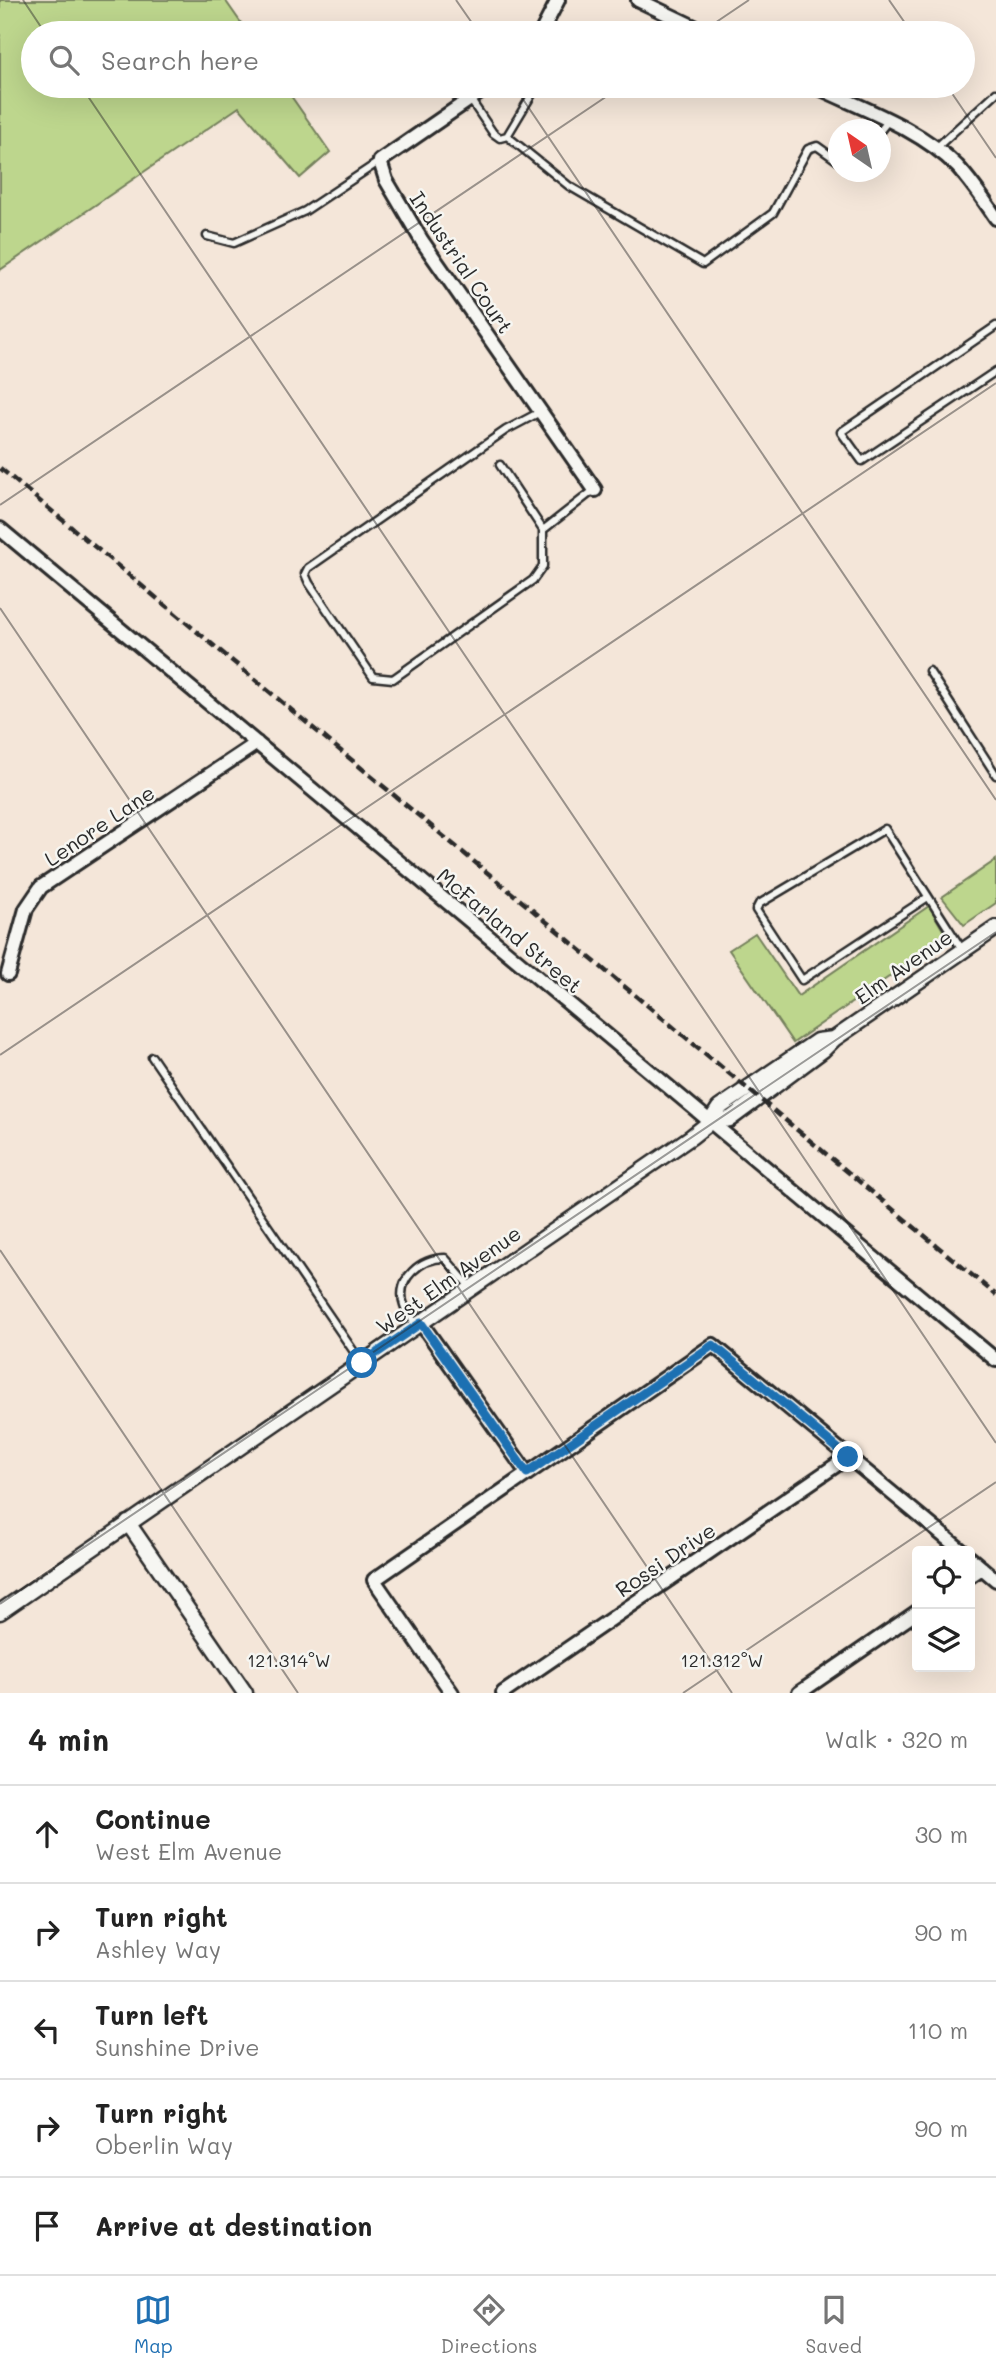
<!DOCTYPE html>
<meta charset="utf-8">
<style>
:root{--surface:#fff;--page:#f6f6f6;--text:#222;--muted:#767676;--line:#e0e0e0;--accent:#1f6fb2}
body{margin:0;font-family:Mali,sans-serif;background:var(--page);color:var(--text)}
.controls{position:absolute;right:21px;bottom:21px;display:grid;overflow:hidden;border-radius:7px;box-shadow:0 7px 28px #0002}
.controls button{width:63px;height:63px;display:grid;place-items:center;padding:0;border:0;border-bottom:2px solid var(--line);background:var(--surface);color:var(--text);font:35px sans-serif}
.compass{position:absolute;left:828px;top:119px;width:63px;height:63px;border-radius:50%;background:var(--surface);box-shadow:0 7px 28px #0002;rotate:326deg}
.stop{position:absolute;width:21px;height:21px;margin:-16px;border:5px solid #1f6fb2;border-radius:50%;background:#fff}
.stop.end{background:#1f6fb2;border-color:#fff;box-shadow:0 2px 7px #0008}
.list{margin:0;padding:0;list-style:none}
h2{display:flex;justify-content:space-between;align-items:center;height:91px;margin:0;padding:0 28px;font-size:30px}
h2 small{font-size:23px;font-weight:400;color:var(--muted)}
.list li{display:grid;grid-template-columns:46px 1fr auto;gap:21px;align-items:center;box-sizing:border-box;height:98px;padding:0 28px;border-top:2px solid var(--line)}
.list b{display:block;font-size:26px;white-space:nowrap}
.list p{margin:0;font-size:23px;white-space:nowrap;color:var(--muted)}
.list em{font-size:23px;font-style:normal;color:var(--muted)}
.icon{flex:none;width:38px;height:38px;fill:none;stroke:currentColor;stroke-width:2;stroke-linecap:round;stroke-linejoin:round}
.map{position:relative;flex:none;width:996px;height:1693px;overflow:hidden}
.search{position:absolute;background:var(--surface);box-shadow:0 7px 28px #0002;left:21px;right:21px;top:21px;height:77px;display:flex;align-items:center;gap:18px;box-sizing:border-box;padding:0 24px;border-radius:38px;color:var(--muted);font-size:26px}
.sheet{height:581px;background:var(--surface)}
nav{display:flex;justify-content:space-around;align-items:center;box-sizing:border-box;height:98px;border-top:2px solid var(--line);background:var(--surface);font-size:19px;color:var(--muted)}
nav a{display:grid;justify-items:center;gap:4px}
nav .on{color:var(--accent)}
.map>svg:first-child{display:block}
.green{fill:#bdd68d;stroke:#74805c;stroke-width:2}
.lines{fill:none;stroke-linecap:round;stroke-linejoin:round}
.service-casing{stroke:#2b2b2b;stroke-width:11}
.minor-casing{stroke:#2b2b2b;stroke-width:18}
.tertiary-casing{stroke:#2b2b2b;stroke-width:19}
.service{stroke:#f6f6f2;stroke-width:6}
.minor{stroke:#f6f6f2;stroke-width:12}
.tertiary{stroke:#f6f6f2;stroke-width:14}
.rail{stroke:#2b2b2b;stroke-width:4.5;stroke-dasharray:10 5;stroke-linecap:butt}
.route{stroke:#1f6fb2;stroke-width:9}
.ticks{fill:none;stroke:#2b2b2b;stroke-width:2;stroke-opacity:0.45}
.labels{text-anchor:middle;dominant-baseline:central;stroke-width:5;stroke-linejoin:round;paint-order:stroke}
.street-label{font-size:21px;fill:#2b2b2b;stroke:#f6f6f2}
.ticks-label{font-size:18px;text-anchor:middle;fill:#2b2b2b;stroke:#f6f6f2;stroke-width:5;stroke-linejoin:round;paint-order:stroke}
</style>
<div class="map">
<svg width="996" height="1693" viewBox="0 0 996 1693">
<rect width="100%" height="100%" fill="#f4e6d9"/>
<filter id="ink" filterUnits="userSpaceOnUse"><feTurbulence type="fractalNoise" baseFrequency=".0143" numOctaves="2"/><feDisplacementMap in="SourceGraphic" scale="14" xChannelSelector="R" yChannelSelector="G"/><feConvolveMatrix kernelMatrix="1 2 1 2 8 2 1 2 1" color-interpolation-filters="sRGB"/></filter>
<g filter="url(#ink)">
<path class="green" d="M0,0H225L248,33H33V86H284L330,152L300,178L239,107L0,270Z
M996,860V903L964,925L942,897Z
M929,906L947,937L793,1043L729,950L755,933L798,996Z"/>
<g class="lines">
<g class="service-casing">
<path id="service" d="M470,99L493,133L500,138L507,136L537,86
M880,131L888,121
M507,136L569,186L703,264L773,213L808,149L817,146L838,161
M936,148L996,93
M207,236L234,243L305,211L380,161
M996,326L841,432L862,461L996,371
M540,412L506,430L308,568L305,574L309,583L373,677L393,679L533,580L543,566V530L594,490
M500,465L543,530
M929,671L996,775
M928,897L802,980L756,910L759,904L885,829L963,951
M152,1057L361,1362
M416,1324C412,1318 406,1312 404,1305C395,1279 421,1258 445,1258L471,1288"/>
</g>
<g class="minor-casing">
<path id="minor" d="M638,0L707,33
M541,33L558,0
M489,86L380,161L386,180L422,241L595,490
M815,86C863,109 919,128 957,166C972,182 984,200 996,218
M0,529L996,1360
M8,974L26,909L41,887L257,743
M421,1323L527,1473
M970,1558L996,1580
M970,1576L982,1568
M452,1693L374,1580L713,1345L962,1551
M503,1693L848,1457
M799,1693L917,1612"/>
</g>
<g class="tertiary-casing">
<path id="tertiary" d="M710,1122L730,1119L823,1050L834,1039L996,928
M128,1523L245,1693
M0,1612L691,1137L710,1122L719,1108L817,1041L834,1039"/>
</g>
<use href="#service" class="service"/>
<use href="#minor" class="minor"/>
<use href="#tertiary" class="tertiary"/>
<path class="rail" d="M0,468L996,1295"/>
</g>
</g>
<g class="lines" filter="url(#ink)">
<path class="route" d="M362,1363L421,1323L527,1473L713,1345L848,1457"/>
</g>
<path class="ticks" d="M23,0L45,33M456,0L479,33M889,0L912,33M700,33L749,0M81,86L996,1443M514,86L996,800M947,86L996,158M0,505L622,86M0,608L732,1693M0,1055L996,383M0,1250L298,1693M0,1604L996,932M683,1693L996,1482"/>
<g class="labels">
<g class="street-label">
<text transform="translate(462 262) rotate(56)">Industrial Court</text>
<text transform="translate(99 825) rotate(-34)">Lenore Lane</text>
<text transform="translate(510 930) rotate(40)">McFarland Street</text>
<text transform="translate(903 966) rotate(-35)">Elm Avenue</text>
<text transform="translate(448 1279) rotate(-35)">West Elm Avenue</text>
<text transform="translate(665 1559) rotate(-34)">Rossi Drive</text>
</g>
</g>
<g class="ticks-label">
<text x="289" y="1667">121.314°W</text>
<text x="722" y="1667">121.312°W</text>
</g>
</svg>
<div class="controls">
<button><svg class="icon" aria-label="locate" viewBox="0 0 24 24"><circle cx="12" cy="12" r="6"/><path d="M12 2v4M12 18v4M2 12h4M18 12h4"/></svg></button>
<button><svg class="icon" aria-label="layers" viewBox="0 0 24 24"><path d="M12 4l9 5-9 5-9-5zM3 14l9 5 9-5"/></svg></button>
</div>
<svg class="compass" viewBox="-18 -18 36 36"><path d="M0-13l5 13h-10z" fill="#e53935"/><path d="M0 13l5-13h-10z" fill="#767676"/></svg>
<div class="stop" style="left:362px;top:1363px"></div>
<div class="stop end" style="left:848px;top:1457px"></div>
<div class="search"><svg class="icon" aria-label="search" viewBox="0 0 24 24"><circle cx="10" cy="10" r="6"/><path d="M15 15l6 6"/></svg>Search here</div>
</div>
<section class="sheet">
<h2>4 min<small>Walk · 320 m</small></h2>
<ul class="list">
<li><svg class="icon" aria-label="ahead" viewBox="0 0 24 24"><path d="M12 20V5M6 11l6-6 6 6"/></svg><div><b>Continue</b><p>West Elm Avenue</p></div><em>30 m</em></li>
<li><svg class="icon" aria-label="right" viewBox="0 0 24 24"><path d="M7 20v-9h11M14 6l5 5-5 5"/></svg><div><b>Turn right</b><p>Ashley Way</p></div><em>90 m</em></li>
<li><svg class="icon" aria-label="left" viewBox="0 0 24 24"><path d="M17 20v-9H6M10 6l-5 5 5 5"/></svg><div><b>Turn left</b><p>Sunshine Drive</p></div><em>110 m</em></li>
<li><svg class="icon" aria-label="right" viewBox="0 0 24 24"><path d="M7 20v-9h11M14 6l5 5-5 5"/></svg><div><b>Turn right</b><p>Oberlin Way</p></div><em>90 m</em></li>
<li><svg class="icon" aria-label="arrive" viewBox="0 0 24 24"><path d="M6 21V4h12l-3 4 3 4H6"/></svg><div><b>Arrive at destination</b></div></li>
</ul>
</section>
<nav>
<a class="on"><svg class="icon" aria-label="map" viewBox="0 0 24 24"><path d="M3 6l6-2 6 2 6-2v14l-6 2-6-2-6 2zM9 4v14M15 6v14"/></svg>Map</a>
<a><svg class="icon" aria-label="directions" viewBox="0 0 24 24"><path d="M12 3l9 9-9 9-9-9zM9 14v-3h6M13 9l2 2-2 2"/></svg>Directions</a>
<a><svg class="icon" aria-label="saved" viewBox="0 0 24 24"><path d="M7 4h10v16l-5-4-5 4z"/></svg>Saved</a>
</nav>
